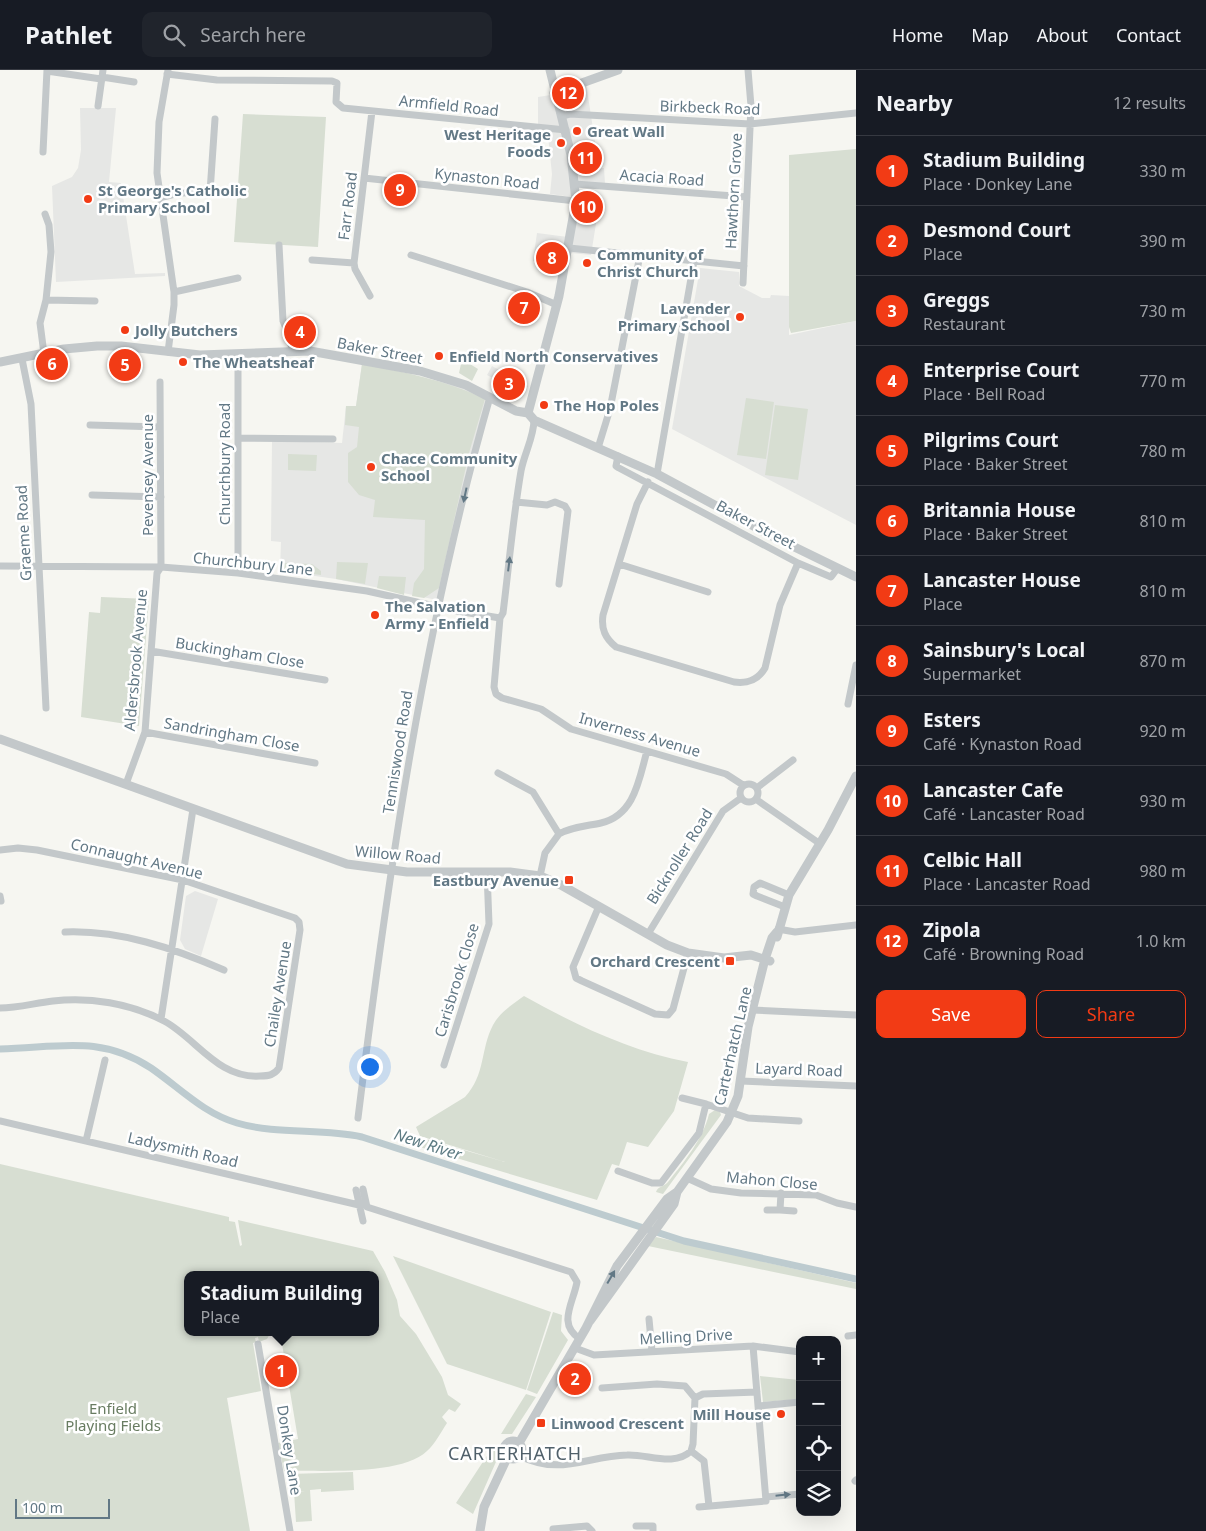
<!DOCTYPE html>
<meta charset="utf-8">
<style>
:root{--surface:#171b24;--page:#20242c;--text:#f1f3f6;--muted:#9ea1a6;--line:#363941;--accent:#f23b15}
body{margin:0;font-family:"Noto Sans",sans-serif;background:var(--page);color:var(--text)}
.controls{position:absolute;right:15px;bottom:15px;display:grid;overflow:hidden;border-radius:10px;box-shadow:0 5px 20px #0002}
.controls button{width:45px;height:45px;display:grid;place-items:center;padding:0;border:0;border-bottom:1px solid var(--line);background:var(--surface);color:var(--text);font:25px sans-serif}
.scale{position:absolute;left:15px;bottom:12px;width:95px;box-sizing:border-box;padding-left:5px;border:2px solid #627885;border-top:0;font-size:14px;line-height:18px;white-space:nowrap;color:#627885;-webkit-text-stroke:4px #fff;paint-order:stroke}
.you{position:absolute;left:369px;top:996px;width:18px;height:18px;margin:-12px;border:4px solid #fff;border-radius:50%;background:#1a73e8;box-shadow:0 0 0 8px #1a73e833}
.badge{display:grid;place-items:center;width:32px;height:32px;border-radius:50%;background:var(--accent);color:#fff;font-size:16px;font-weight:700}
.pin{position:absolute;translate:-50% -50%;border:2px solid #fff;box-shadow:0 1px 5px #0006}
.popup{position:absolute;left:184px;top:1201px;width:195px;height:65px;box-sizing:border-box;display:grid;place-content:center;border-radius:10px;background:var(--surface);filter:drop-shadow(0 1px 4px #0005);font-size:16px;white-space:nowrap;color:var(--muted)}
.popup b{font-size:19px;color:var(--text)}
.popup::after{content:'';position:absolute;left:50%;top:100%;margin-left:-10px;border:10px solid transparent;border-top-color:var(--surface)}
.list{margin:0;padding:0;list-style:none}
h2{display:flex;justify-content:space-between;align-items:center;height:65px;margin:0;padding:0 20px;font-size:21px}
h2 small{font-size:16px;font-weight:400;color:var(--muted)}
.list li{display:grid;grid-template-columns:32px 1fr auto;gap:15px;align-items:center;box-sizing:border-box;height:70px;padding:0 20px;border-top:1px solid var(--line)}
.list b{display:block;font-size:19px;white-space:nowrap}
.list p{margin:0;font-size:16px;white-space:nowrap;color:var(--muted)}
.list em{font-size:16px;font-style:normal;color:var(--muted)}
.actions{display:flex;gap:10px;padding:15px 20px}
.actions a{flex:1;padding:11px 0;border:1px solid var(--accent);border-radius:10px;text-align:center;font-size:18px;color:var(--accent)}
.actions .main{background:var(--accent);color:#fff}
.icon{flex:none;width:28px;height:28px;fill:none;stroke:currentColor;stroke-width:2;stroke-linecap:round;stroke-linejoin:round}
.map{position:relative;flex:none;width:856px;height:1461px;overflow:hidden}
header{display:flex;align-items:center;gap:30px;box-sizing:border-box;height:70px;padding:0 25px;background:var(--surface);border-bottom:1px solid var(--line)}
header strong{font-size:24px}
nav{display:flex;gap:28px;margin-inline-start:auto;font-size:18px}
.search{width:350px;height:45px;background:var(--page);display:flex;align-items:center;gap:12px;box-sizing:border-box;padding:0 18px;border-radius:10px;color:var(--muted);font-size:19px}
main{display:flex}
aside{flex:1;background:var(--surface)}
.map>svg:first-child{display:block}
.built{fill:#e6e7e5}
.green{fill:#d7ded2}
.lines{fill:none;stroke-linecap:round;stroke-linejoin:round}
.canal{stroke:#bdcbcf;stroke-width:7}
.minor{stroke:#c3c8ca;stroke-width:7}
.tertiary{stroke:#c3c8ca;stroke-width:9}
.oneway{fill:#627885}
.poi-dot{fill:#f23b15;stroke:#fff;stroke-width:2}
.labels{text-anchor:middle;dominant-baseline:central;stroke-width:5;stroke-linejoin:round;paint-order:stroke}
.street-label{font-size:15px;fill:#627885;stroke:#fff}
.poi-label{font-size:15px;font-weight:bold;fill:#627885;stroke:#fff;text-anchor:start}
.park-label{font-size:15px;fill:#687c61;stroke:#fff}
.water-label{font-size:16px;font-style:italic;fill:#5d7b83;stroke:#fff}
.quarter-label{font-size:18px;letter-spacing:1px;fill:#50606a;stroke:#fff}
</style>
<header>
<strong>Pathlet</strong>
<div class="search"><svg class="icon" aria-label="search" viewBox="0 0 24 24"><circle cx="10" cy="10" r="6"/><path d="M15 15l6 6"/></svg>Search here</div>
<nav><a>Home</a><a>Map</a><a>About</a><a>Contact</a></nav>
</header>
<main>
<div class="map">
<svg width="856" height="1461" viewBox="0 0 856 1461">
<rect width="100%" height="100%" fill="#f6f6f1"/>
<path class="built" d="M586,13L599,98H604L605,114L572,110V127L550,124L552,104L547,56L538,54V27L557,24Z
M80,38H116L109,112L121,113L135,204L165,203V206L56,212L52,116L72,107L78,98L81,80Z
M577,137L598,141L591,185L571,183Z
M537,163L568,167L563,199L533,191Z
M700,198L739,202V216L762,228H770L771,225L789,226V265L856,251V455L672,359Z
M362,294L466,318L488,328L437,530L336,509L280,501L281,472L271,471L272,371L342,373L346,336H356Z
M492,296L528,316L524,324L487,305Z
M195,821L218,829L201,886L185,879L180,870L186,826Z"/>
<path class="green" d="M243,44L326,47L318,177L234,172Z
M856,79V251L791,263L789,257V85Z
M463,285L471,289L470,294L478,299L472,311L459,303Z
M362,294C404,302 446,310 485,329L469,383L439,518L424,528L412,526L414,513L424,499L425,450L373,447L375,430L359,425L348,412V383L357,377L359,357L345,355L346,336H356Z
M746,328L774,332L766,389L737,385Z
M775,335L808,339L798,410L765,405Z
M288,384L317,385L316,401L288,400Z
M337,492L368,493L365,514L336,509Z
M282,493L312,494L321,501V505L282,500Z
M379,506L406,507L404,525L377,518Z
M101,527L149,529L139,656L81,647L89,542L100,543Z
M524,926C576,955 630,981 688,992L674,1041L648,1077L627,1072L619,1096L612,1094L597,1130L413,1075L419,1067L505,1092L420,1066L416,1057L465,1027C486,1004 480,980 493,955C500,942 513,934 524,926Z
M715,1040L720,1042L721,1045L663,1124L656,1122C658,1116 664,1117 668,1112C684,1092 703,1069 709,1044Z
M0,1094L229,1147V1151L235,1152L240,1176L242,1175L238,1150L373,1181L385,1202L397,1230L400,1246L416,1264L442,1307L448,1325L461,1334L455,1342L449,1339L442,1347L447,1353C441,1362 435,1374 427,1381C402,1406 319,1400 284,1401L278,1373L298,1369L280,1262H375V1205H187V1262H271L267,1269L259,1272L258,1267L255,1268L256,1272L253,1273L261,1321L227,1328L250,1461H0Z
M656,1167L856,1213V1219L648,1176Z
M393,1186L551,1242L526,1320L447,1294Z
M553,1242L562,1245L561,1261L568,1270L537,1324L527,1320Z
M760,1306L799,1310L800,1329L763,1332Z
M526,1324L536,1327L512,1364H501Z
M492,1378L499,1385L473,1444L456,1433Z
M353,1402L354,1420L321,1422V1419L310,1420L312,1451L296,1452L294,1422L305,1421H291L290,1404Z"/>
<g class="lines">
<path class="canal" d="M0,979C57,978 99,964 151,998C180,1018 203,1043 237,1053C278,1065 321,1058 362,1067L684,1171L856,1209"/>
<path class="minor" d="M168,0L159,52L157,103L174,222V235L168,282
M47,1L101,9
M167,4L217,10L332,11L337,13L336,32L343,38L566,60
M102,7L134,12
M98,36L103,0
M562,46L570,44L750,54L856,43
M43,82L47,0
M364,108L576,131
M575,114L747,127
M210,122L215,49
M159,128L179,123L236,122
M279,175L283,251L290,268L292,281
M569,178L744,196
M411,185L527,222L557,235
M312,190L354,193L372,41
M354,193L355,199L370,226
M743,213L751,36L748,0
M174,222L238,208
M46,230L95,231
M44,284L40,253L46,230L51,182L49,155L45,144
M238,284V503
M22,289L31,334L46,638
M534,350C534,367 524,384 521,401C513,448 509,495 503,543L500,548L494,617L496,624L502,628L541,639L571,659L726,704L743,715
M90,355L160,357
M238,368L333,369
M598,378L610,339L640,185
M618,386L616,396L619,398L798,493L831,507L837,499
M657,404L694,191
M648,412L637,434L603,545C601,559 605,568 616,577L734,612C748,614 758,610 765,598L780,535L798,493
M92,425L161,427
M516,432L547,435L555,432L565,436L568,441L559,514
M619,494L708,522
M0,496L161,497L238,503L367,521L457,541L500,548
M151,581L325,610
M848,634L856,595
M145,662L315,693
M498,703L533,722L559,764
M740 723a9 9 0 1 1 18 0a9 9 0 1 1-18 0Z
M126,714L145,662L157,503L161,497L160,312
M758,717L793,690
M757,730L816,771
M0,780L18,778L37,780L183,810L295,848L299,852L300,860L279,998C274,1005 269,1006 260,1006C218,1009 196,968 164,951C130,933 90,927 53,931C35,933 18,938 0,938
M540,806L545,783L559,764C571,757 587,756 601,753C635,745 639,709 647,681
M0,826L1,831
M599,836L573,897L576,908L582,911L655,944L668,945L673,939L688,883
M785,837L757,826L753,824L754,817L760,813L789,825
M778,859L795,862L856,855
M65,862C120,860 173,878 224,900
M648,864L723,741L741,728
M752,940L856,945
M161,949L193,739
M444,995L489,854L487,802
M741,1011L856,1016
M682,1028L706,1034
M358,1048C388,805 423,562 490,327
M0,1051L359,1135
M86,1071L105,990
M618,1101L652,1113H661L699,1063L706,1034L748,1048L799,1051
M687,1108L711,1119L741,1123L816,1125L837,1133L856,1137
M363,1119L367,1137L571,1202L577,1212C573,1234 557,1254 580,1269
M356,1120L363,1151
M781,1123L780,1140L794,1141
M767,1140H780
M649,1249L652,1281
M848,1266L856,1265
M258,1274L290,1461
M575,1278L594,1285L753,1276L800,1282
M695,1328L703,1324L757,1322
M758,1336L800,1332
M691,1381L704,1391L709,1436
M520,1386C561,1406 587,1386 627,1385C648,1384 674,1397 691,1381L693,1374L695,1328L685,1316L657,1314L602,1318
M855,1411L856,1410
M766,1427L800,1424
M699,1437L766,1431L753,1276
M636,1456H653V1461
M553,1459L587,1456L592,1461"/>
<path class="tertiary" d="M554,23L618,0
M0,292L64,279L97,276H121L200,285L310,281L420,301L466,315L516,341L528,343L534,350L657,404L774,467L856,507
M528,343L559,226L576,131L571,85L550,0
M0,669L347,794L407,802H510L540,806L561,815L667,875L688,883L724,888L751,885L770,891
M777,867L789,825L828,760L856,706
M590,1251L674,1134L677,1122L727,1052L738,1026L748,957L765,889L772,868L777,862
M504 1380a9 9 0 1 1 18 0a9 9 0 1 1-18 0Z
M519,1373L586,1258L617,1196L667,1129L677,1122
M480,1461L484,1437L507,1388"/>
</g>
<defs><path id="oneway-solid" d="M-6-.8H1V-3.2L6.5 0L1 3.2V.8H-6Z" transform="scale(1.25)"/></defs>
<g class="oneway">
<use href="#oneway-solid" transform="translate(465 425) rotate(102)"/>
<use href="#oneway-solid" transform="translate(509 494) rotate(-83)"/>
<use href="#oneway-solid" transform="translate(611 1207) rotate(-60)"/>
<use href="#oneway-solid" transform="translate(783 1425) rotate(-6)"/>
</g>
<g class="poi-dot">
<circle cx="577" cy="61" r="5"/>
<circle cx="561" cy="73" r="5"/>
<circle cx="88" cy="129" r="5"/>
<circle cx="587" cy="193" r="5"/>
<circle cx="740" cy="247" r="5"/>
<circle cx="125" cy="260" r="5"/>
<circle cx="439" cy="286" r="5"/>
<circle cx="183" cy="292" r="5"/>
<circle cx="544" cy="335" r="5"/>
<circle cx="371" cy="397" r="5"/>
<circle cx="375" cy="545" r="5"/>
<rect x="564" y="805" width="10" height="10" rx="2.5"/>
<rect x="725" y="886" width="10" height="10" rx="2.5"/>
<circle cx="781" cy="1344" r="5"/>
<rect x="536" y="1348" width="10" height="10" rx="2.5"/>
</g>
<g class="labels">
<g class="street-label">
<text transform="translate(449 35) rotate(6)">Armfield Road</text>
<text transform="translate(710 37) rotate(2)">Birkbeck Road</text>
<text transform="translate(662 107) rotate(4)">Acacia Road</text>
<text transform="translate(487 108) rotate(6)">Kynaston Road</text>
<text transform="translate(733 121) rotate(-87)">Hawthorn Grove</text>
<text transform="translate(347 136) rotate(-83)">Farr Road</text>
<text transform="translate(380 280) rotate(11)">Baker Street</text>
<text transform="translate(224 394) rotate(-90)">Churchbury Road</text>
<text transform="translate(147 405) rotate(-90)">Pevensey Avenue</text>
<text transform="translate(756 454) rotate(28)">Baker Street</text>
<text transform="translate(23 463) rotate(-93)">Graeme Road</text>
<text transform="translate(253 493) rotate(6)">Churchbury Lane</text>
<text transform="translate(240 582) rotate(9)">Buckingham Close</text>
<text transform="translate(135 590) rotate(-85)">Aldersbrook Avenue</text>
<text transform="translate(232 664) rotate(10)">Sandringham Close</text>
<text transform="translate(640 664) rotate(16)">Inverness Avenue</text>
<text transform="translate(397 682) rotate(-81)">Tenniswood Road</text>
<text transform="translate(398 784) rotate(5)">Willow Road</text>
<text transform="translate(679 786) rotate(-58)">Bicknoller Road</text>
<text transform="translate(137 788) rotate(13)">Connaught Avenue</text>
<text transform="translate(456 910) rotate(-73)">Carisbrook Close</text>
<text transform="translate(277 924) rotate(-81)">Chailey Avenue</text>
<text transform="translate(732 976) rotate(-77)">Carterhatch Lane</text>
<text transform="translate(799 999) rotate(2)">Layard Road</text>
<text transform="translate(183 1079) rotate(13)">Ladysmith Road</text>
<text transform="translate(772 1110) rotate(5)">Mahon Close</text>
<text transform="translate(686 1266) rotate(-3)">Melling Drive</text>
<text transform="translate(290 1380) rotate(81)">Donkey Lane</text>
</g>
<g class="poi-label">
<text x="587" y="61">Great Wall</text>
<text x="551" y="64" text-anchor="end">West Heritage<tspan x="551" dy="17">Foods</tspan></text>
<text x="98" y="120">St George's Catholic<tspan x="98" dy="17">Primary School</tspan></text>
<text x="597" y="184">Community of<tspan x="597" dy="17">Christ Church</tspan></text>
<text x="730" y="238" text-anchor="end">Lavender<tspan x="730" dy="17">Primary School</tspan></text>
<text x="135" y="260">Jolly Butchers</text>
<text x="449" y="286">Enfield North Conservatives</text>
<text x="193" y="292">The Wheatsheaf</text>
<text x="554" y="335">The Hop Poles</text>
<text x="381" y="388">Chace Community<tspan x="381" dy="17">School</tspan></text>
<text x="385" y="536">The Salvation<tspan x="385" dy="17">Army - Enfield</tspan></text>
<text x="559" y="810" text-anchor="end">Eastbury Avenue</text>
<text x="720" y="891" text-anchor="end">Orchard Crescent</text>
<text x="771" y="1344" text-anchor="end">Mill House</text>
<text x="551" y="1353">Linwood Crescent</text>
</g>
<g class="park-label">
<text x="113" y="1338">Enfield<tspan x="113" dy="17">Playing Fields</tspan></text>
</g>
<g class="water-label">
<text transform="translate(428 1074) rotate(18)">New River</text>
</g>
<g class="quarter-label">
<text x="515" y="1383">CARTERHATCH</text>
</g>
</g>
</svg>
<div class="controls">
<button>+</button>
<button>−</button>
<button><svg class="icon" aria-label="locate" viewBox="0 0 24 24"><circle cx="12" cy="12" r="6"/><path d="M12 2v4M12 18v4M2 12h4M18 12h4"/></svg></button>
<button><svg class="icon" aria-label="layers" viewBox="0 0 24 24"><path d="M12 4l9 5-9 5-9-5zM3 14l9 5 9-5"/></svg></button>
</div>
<div class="scale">100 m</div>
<div class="you"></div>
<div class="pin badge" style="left:281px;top:1301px">1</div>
<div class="popup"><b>Stadium Building</b>Place</div>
<div class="pin badge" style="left:575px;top:1309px">2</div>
<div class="pin badge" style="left:509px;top:314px">3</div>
<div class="pin badge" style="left:300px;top:262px">4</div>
<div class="pin badge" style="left:125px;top:295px">5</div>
<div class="pin badge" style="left:52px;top:294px">6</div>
<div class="pin badge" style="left:524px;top:238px">7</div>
<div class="pin badge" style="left:552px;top:188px">8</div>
<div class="pin badge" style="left:400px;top:120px">9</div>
<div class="pin badge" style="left:587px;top:137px">10</div>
<div class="pin badge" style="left:586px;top:88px">11</div>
<div class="pin badge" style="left:568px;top:23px">12</div>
</div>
<aside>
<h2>Nearby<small>12 results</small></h2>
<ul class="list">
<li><span class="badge">1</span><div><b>Stadium Building</b><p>Place · Donkey Lane</p></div><em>330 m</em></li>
<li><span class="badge">2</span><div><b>Desmond Court</b><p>Place</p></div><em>390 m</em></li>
<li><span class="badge">3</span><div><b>Greggs</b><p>Restaurant</p></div><em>730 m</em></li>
<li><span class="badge">4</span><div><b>Enterprise Court</b><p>Place · Bell Road</p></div><em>770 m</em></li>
<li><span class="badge">5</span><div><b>Pilgrims Court</b><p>Place · Baker Street</p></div><em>780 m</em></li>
<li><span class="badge">6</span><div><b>Britannia House</b><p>Place · Baker Street</p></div><em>810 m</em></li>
<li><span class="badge">7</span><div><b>Lancaster House</b><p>Place</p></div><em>810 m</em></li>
<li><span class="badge">8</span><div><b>Sainsbury's Local</b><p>Supermarket</p></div><em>870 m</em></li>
<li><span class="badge">9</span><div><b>Esters</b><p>Café · Kynaston Road</p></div><em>920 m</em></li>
<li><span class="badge">10</span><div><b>Lancaster Cafe</b><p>Café · Lancaster Road</p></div><em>930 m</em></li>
<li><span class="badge">11</span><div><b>Celbic Hall</b><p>Place · Lancaster Road</p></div><em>980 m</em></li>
<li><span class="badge">12</span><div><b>Zipola</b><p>Café · Browning Road</p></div><em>1.0 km</em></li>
</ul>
<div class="actions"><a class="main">Save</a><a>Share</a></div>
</aside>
</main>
